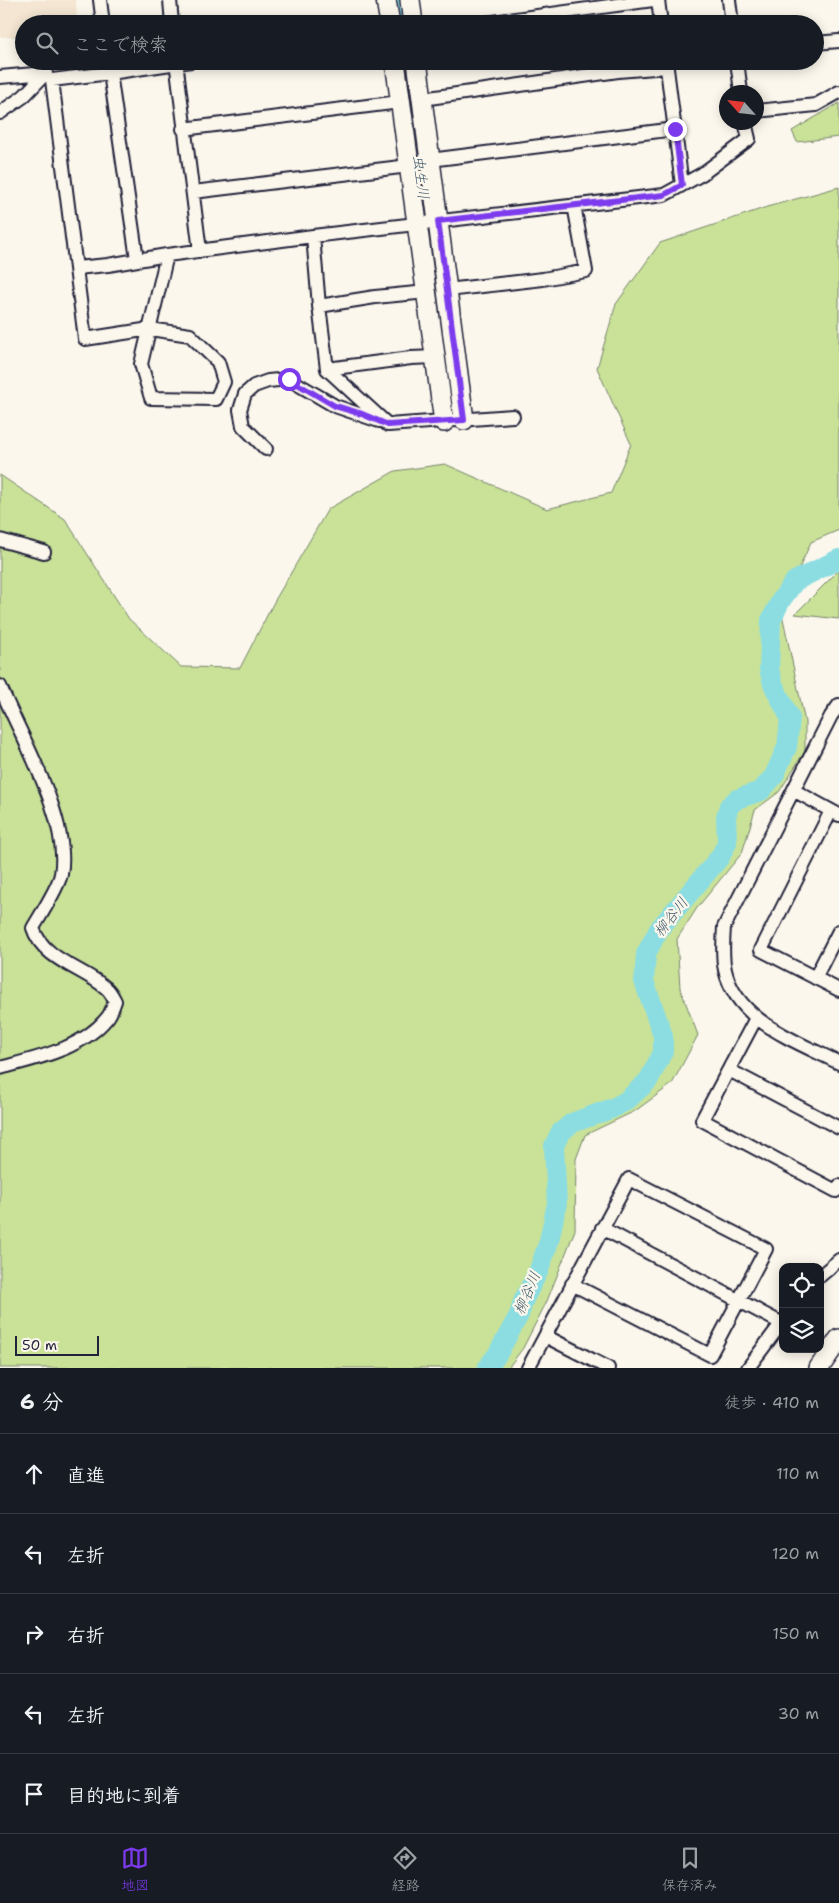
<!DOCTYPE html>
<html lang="ja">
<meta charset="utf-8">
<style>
:root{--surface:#171b24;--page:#20242c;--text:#f1f3f6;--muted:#9ea1a6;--line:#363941;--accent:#7c3aed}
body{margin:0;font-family:"Shantell Sans","Klee One",sans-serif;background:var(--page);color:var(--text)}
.controls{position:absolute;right:15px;bottom:15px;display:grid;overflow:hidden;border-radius:10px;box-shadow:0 2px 12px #0003}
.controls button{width:45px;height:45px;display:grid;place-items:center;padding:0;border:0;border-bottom:1px solid var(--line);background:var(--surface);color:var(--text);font:25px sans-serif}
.compass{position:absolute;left:719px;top:85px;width:45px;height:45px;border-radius:50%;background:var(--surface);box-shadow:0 2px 12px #0003;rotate:297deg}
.scale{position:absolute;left:15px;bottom:12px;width:84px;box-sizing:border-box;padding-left:5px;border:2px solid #22223b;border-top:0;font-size:14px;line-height:18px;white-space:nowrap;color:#22223b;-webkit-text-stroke:4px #fbf7ec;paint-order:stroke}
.stop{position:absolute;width:15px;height:15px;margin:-11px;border:4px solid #7c3aed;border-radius:50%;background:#fff}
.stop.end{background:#7c3aed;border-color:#fff;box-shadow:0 1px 5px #0008}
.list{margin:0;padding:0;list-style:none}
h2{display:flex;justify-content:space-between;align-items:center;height:65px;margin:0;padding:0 20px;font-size:21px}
h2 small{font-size:16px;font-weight:400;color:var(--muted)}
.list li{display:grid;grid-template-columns:32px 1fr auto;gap:15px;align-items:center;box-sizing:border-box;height:80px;padding:0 20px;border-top:1px solid var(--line)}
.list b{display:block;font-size:19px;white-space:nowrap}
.list em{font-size:16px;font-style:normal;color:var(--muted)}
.icon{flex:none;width:28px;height:28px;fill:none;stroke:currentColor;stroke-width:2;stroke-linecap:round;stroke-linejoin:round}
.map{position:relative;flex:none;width:839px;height:1368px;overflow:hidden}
.search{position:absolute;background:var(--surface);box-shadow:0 2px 12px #0003;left:15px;right:15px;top:15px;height:55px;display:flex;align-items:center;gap:12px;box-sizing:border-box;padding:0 18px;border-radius:28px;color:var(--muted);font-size:19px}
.sheet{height:465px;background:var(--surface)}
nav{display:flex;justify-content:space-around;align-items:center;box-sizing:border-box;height:70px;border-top:1px solid var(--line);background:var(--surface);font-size:14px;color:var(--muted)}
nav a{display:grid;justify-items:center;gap:2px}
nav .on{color:var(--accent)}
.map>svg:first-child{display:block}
.built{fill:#f4e6d2}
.green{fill:#c9e298;stroke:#76826a}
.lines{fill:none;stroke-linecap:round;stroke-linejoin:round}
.river{stroke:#8cdde2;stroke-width:20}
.street-casing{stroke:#22223b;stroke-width:16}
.secondary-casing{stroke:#22223b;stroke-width:22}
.street{stroke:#fbf7ec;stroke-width:12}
.secondary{stroke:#fbf7ec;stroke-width:19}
.route{stroke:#7c3aed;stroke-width:6}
.labels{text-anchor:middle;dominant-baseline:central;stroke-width:4.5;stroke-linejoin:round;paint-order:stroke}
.water-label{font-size:15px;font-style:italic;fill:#425a6d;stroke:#fbf7ec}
</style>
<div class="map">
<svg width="839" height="1368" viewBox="0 0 839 1368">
<rect width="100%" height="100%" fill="#fbf7ec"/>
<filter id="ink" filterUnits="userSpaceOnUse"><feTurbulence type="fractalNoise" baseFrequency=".02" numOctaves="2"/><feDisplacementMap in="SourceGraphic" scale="10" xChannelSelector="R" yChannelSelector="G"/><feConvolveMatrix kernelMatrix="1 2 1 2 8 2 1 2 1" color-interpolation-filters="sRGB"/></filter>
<g filter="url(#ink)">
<path class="built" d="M0,0H76L77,24H24V37H0Z"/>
<path class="green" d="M839,103V137L797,142L792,131Z
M839,187V530L811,542L781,609L805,722V751L779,792L755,810L742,853L697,908L677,939L680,988L698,1035L672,1084L635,1111L585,1135L576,1159L575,1230L547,1301L523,1348L508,1368H0V475L65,519L129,619L181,667L240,668L274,602L328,509L395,471L445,464L547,509L611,493L631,444L597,368L616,304L660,243L767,207Z
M839,570V619L795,614Z"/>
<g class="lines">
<path class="river" d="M398,0L401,24
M406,61L429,243
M487,1368L497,1355L519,1315L524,1299L539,1270L549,1241L557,1203L554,1146L560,1133L572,1123L613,1108L626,1101L648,1081L663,1052V1036L644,981L646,954L659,929L720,857L727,843L726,817L729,806L737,799L761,791L774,776L787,747L790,718L773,684L769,669L771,620L781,600L795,581L839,559"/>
<g class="street-casing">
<path id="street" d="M100,0L103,24
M170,0L172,24
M658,0L661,24
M729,0L732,24
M478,24L653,0
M815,43L839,41
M109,61L110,73L52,80L85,339L150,329L190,335L218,362L224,382L216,399L151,398L141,364L167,255L313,236L319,306L327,369L388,425L513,416
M176,61L200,251
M666,61L682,185
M737,61L741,92
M0,77L46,73
M422,99L618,71L667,67
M756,111L816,105L839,92
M0,113L24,96L46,73
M183,129L400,102
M430,160L675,129
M193,192L409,166
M313,236L664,195L702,174L749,139L745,122
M137,259L110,73L191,61
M76,268L108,265L167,255
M447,290L543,279L586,271L574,205
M319,306L375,297L427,292
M327,369L411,358L436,357
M266,449L243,426L240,410L245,394L254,386L268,381L289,379L335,406L379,421
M0,540L44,552
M0,686C20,736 71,819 61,874C59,886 40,916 33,928C43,960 83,968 106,988C110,991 113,997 115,1001C113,1006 111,1014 107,1018C82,1049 37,1058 0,1068
M839,705L831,716L724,927C723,941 722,957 725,970C737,1022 797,1041 839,1063
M795,791L839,815
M831,811L761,950L839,990
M815,978L839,931
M756,1018L702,1120L836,1191L839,1186
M729,1070L839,1128
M602,1228L781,1323
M820,1276L839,1260
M545,1336L608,1368
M528,1368L629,1179L766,1249L710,1355L572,1284
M748,1368L783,1321"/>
</g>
<g class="secondary-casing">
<path id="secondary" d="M386,0L390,24
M410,0L413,24
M395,61L444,422
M417,61L464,420
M819,1368L839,1339"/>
</g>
<use href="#street" class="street"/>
<use href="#secondary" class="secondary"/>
</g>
</g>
<g class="lines" filter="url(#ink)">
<path class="route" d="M289,379L335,406L362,414L388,425L464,420L438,221L664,195L682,185L675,129"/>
</g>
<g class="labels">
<g class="water-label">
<text transform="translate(421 177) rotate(83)">虫生川</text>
<text transform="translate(671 917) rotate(-52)">柳谷川</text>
<text transform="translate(527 1293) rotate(-67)">柳谷川</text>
</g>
</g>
</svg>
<div class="controls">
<button><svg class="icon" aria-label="locate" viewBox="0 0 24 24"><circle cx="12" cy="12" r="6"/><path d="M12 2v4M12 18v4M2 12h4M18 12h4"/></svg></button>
<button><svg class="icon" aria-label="layers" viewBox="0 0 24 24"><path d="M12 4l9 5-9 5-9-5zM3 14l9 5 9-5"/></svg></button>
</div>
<svg class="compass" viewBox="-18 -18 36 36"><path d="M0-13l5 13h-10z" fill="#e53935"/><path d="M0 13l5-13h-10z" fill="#9ea1a6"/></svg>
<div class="scale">50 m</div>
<div class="stop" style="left:289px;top:379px"></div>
<div class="stop end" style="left:675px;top:129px"></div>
<div class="search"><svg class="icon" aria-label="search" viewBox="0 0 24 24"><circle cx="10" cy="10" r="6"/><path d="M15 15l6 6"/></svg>ここで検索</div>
</div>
<section class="sheet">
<h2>6 分<small>徒歩 · 410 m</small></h2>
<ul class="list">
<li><svg class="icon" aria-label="ahead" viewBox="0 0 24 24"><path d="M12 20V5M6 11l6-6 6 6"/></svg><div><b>直進</b></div><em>110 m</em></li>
<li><svg class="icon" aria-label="left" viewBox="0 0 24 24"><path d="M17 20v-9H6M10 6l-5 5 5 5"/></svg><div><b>左折</b></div><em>120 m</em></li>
<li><svg class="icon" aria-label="right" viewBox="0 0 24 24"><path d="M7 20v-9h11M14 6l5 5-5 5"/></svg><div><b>右折</b></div><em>150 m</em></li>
<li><svg class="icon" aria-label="left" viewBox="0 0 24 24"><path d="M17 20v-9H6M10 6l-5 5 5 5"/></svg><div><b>左折</b></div><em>30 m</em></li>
<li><svg class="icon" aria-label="arrive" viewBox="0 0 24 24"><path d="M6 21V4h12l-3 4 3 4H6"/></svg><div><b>目的地に到着</b></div></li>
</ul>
</section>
<nav>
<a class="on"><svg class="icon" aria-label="map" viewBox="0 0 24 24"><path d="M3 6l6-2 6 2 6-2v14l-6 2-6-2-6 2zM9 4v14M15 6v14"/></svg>地図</a>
<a><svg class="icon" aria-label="directions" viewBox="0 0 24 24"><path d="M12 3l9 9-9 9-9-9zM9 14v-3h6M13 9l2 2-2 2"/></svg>経路</a>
<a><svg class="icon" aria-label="saved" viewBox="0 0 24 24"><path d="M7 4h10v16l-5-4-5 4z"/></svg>保存済み</a>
</nav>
